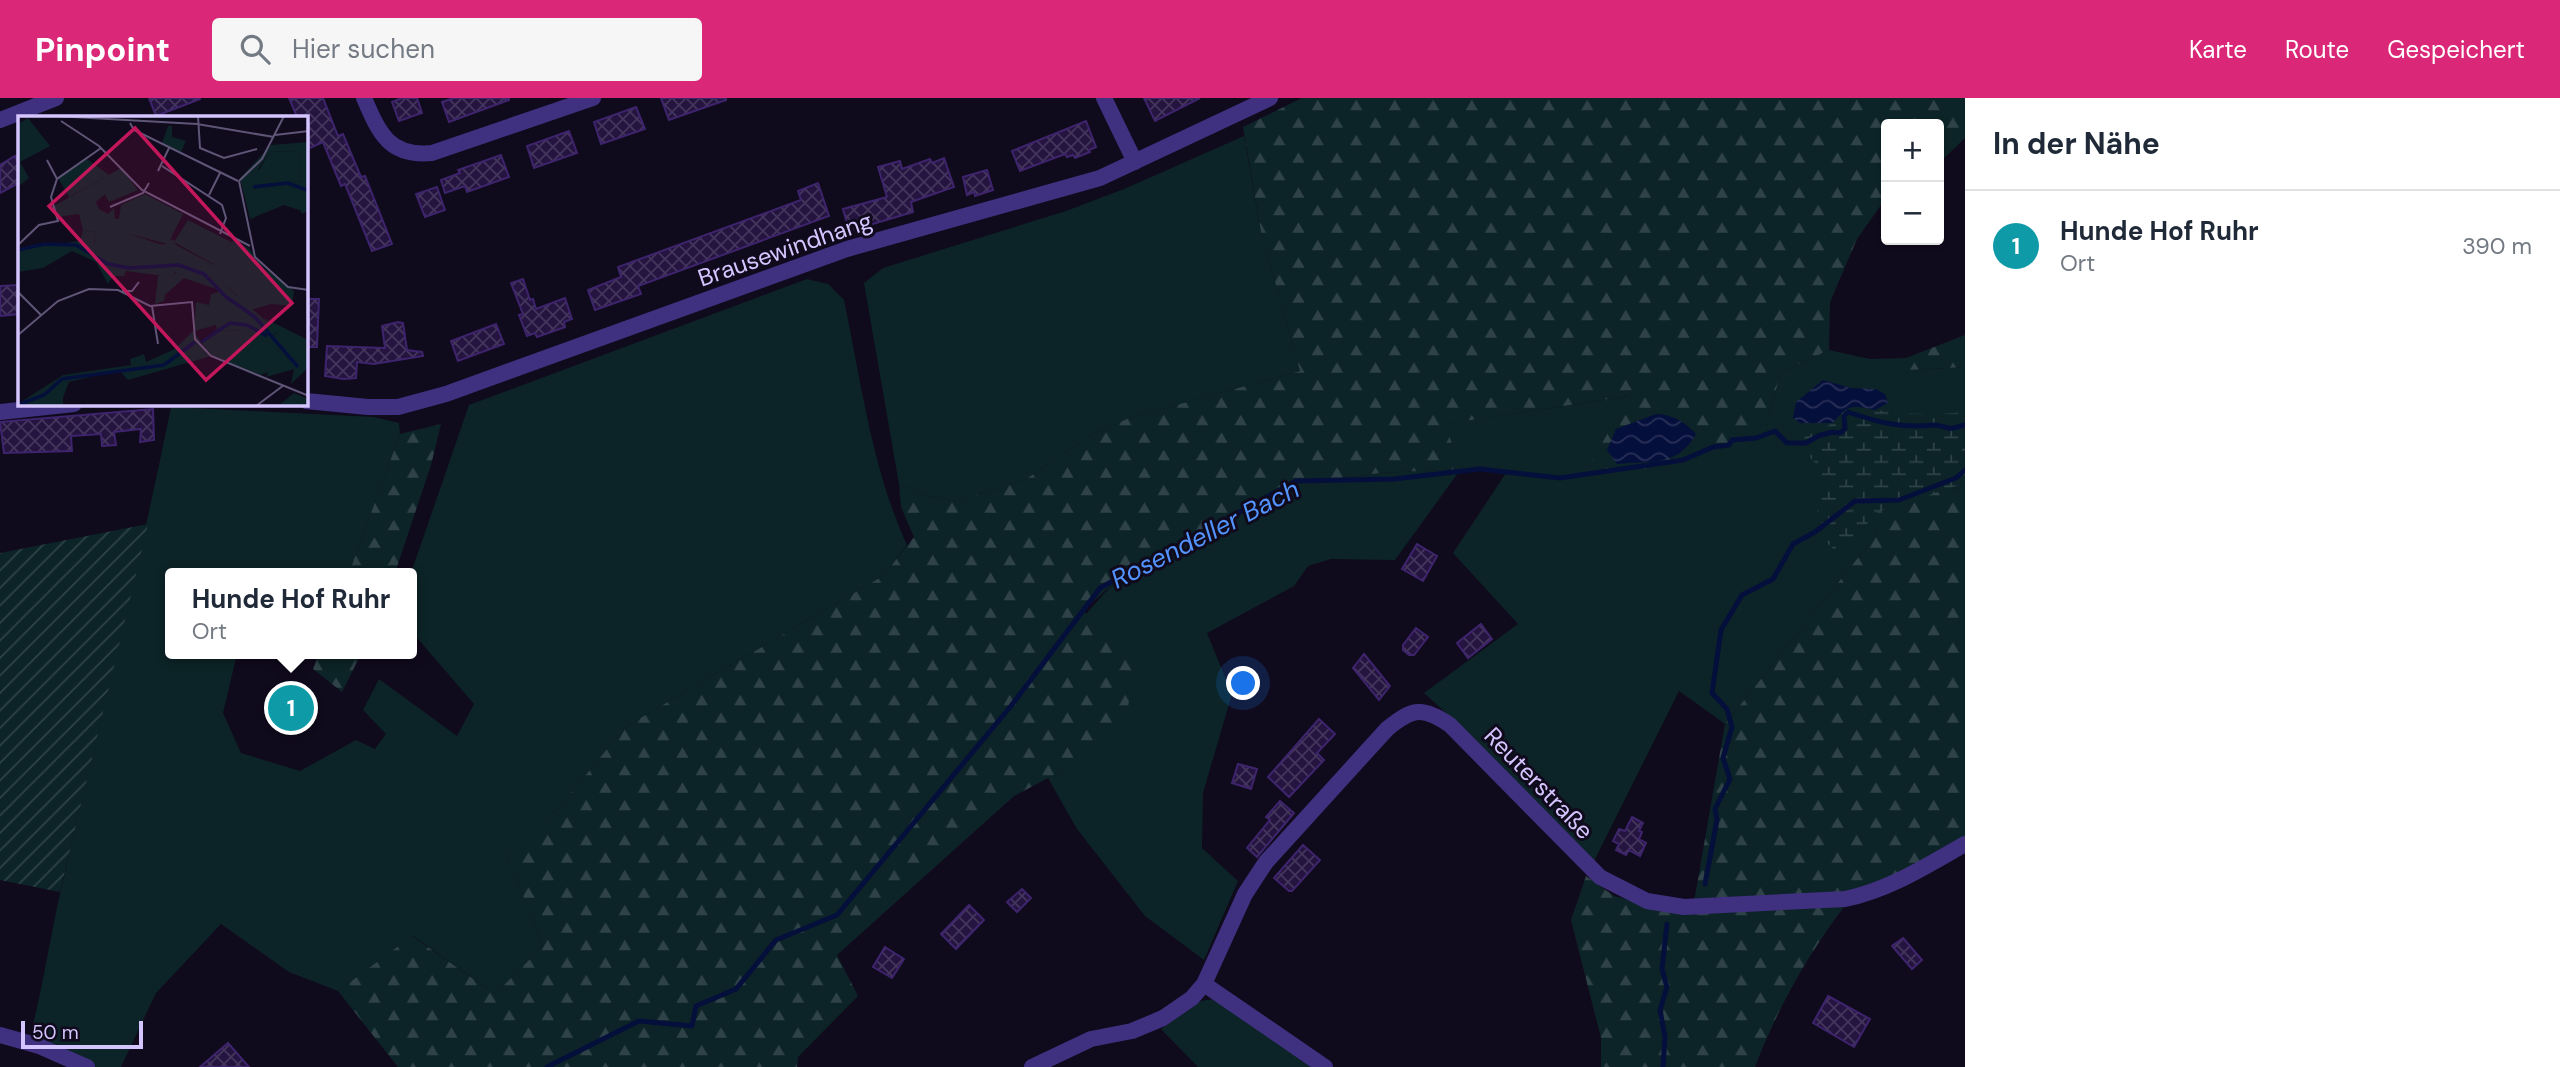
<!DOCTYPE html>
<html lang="de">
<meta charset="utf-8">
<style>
:root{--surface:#fff;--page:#f6f6f7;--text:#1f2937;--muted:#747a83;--line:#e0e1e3;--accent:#db2777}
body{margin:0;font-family:"DM Sans",sans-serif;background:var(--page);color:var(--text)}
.controls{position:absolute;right:21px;top:21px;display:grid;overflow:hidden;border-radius:7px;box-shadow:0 2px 5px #0004}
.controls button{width:63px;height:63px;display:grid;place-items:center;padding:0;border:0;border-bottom:2px solid var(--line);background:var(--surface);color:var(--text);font:35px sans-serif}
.scale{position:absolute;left:21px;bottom:18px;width:122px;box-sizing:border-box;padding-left:7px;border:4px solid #d5c5ff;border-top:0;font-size:19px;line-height:24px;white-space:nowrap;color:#d5c5ff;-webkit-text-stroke:5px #100a1d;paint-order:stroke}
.you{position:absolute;left:1244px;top:586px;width:24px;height:24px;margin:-18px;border:5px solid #fff;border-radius:50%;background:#1a73e8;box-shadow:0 0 0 10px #1a73e833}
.badge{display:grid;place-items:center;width:46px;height:46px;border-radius:50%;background:var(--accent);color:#fff;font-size:23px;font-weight:700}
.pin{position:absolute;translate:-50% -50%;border:4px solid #fff;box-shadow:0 2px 7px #0006}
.popup{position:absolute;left:165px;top:470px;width:252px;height:91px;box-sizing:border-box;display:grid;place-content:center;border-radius:7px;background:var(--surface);filter:drop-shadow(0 2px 5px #0005);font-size:23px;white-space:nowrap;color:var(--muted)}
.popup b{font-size:26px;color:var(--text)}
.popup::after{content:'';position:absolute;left:50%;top:100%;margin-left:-14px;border:14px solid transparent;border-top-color:var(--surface)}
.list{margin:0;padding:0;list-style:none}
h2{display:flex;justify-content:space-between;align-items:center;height:91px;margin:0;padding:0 28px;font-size:30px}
h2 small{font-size:23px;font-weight:400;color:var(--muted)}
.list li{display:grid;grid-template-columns:46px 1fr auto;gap:21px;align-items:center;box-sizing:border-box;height:112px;padding:0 28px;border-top:2px solid var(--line)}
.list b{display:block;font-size:26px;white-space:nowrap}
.list p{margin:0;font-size:23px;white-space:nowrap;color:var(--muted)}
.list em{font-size:23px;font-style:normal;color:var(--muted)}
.icon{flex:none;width:38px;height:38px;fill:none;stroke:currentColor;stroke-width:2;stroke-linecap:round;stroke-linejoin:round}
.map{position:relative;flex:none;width:1965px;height:969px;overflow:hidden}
header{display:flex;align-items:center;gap:42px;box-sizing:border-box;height:98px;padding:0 35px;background:var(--accent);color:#fff}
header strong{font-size:33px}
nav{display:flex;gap:38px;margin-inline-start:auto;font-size:24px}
.search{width:490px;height:63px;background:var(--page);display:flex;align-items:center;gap:18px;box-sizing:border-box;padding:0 24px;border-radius:7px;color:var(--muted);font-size:26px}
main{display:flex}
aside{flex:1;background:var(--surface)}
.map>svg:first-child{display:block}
.grass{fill:#0c2427}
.forest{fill:url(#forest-firs)}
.wetland{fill:url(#wetland-marsh)}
.garden{fill:url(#garden-furrows)}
.water{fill:url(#water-waves)}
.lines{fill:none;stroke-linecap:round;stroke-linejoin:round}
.stream{stroke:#050f3b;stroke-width:5}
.building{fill:url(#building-cross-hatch);stroke:#3e246d;stroke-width:2}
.street{stroke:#403080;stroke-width:16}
.labels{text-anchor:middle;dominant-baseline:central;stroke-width:6;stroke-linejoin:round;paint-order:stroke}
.street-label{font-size:24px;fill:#d5c5ff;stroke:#100a1d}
.water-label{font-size:26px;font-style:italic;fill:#5394ff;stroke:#100a1d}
.inset-river{fill:none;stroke:#050f3b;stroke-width:3.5}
.inset-road{fill:none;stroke:#5f5577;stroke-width:2}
.view{fill:#c2185b;fill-opacity:0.15;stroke:#c2185b;stroke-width:3.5}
.inset-edge{fill:none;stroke:#d5c5ff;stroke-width:3.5}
</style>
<header>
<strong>Pinpoint</strong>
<div class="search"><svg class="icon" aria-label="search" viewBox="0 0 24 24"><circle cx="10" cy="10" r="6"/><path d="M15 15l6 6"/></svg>Hier suchen</div>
<nav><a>Karte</a><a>Route</a><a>Gespeichert</a></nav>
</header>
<main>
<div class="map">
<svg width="1965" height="969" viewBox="0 0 1965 969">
<defs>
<pattern id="forest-firs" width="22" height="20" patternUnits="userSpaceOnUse" patternTransform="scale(1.75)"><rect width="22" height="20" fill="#0c2427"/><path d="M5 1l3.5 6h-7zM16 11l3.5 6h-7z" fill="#2e4247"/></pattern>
<pattern id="wetland-marsh" width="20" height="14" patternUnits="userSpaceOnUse" patternTransform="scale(1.75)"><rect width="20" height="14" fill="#0c2427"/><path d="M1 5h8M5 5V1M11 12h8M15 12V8" fill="none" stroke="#2e4247"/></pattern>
<pattern id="garden-furrows" width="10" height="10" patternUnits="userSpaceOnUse" patternTransform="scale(1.75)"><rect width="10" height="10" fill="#0c2427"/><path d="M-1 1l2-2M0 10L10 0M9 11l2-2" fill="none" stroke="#2e4247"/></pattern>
<pattern id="water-waves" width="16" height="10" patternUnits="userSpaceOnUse" patternTransform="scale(1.75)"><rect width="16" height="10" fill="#050f3b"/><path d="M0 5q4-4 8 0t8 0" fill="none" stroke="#293058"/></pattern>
<pattern id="building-cross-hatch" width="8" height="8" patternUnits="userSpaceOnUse" patternTransform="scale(1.75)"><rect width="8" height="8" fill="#24143f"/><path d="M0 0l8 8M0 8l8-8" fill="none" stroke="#43355c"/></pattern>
</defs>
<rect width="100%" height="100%" fill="#100a1d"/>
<path class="grass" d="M1244,38L1261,134L1300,273L1129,320L1093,336L1026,381L957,403L928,398L899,386L864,185L883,170L1066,113L1124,91Z
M807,181L828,186L844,202C861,283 872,371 907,447L883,478L625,629L562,706L507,758L543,848L495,896L413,838L338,893L289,874L221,826L156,895L121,969H91L29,942C42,894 49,845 60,796C97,634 138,473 171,309L374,319L399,325L400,336L349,475H170V556H237L223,615L241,655L300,673L356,642L375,651L386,636L363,612L379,581L457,638L474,606L412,534L411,475L469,307Z
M1829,252L1870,261L1906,260L1910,272L1965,269V388L1950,394H1864L1877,436L1725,626L1679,593L1593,765L1456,624L1424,595L1518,526L1453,455L1506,375L1461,371L1395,462L1331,461L1308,468L1294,488L1207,535L1232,596L1203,695L1202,750L1238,783L1204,862L1145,818L1077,731L1048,680L1069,669L1135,556L1086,516L1109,490L1295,386L1380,375L1460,371L1444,326L1630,298L1766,328L1781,274Z
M1214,901L1313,969H1198L1161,931L1201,903Z"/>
<path class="forest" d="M1302,0H1965V40L1939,65V26H1886V100L1857,141L1830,204L1829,252L1781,274L1766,328L1674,368L1584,377L1629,298L1445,326L1461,371L1380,375L1295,386L1108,490L1083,513L1136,556L1128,609L1069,669L1014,698L837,857L858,898L798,959L797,969H398L338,893L412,838L495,896L543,848L507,758L562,706L625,629L883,478L914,439L901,409L899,386L928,398L957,403L1026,381L1093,336L1129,320L1300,273L1261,134L1243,29Z
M1965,237V269L1909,272L1906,260Z
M441,326L431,367L395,475H349L400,336Z
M1965,388V743L1868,794L1694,804L1725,626L1877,436L1863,393L1950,394Z
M319,556H361L342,594L313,571Z
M1586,778L1614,798L1676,815L1846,806C1807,858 1778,909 1755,969H1601V940L1571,822Z"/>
<path class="wetland" d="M1855,308C1891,316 1928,318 1965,314V385L1878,414L1839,456L1815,434L1822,372L1795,344L1833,325L1843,311Z"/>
<path class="garden" d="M148,426L60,794L0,782V455Z"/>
<path class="water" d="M1823,282L1851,290L1876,291L1885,296L1888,305L1875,312C1852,307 1848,306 1833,325H1800L1793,320L1796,304Z
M1656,316C1672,316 1685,324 1696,336C1677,370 1651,362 1617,366L1607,352L1616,331Z"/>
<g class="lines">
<path class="stream" d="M1705,786L1717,722L1715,711L1730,681L1723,660L1732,629L1727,611L1712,595L1721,532L1742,497L1773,481L1793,446L1815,434L1855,403L1899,402L1956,380L1965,372
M547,969L639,923L692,928L696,908L736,891L776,842L837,817L1011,608L1100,490L1296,383L1394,381L1480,371L1560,380L1683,362L1713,349L1729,347L1732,342L1756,340L1775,333L1787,345H1806L1818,338L1832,334L1840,335L1845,331L1844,318L1848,314C1877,324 1903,331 1933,327C1939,326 1943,330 1949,330C1954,331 1960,328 1965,327
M1663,969L1665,939L1660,912L1667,889L1662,871L1667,826"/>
</g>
<path class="building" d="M149,0H200V1L156,18Z
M289,0H323L338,38L343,36L361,79L365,78L392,146L372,153L345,86L341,88L323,44L310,50L306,42V19H297Z
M402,0H417L422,15L399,23L392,4Z
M454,0H509V2L449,24L442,4Z
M661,0H726V2L669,22Z
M1144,0H1200L1155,23Z
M636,9L645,31L601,46L594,24Z
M1086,23L1096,49L1089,52L1090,54L1075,60L1073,57L1067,59L1065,56L1020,73L1012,53Z
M569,33L577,55L534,70L527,48Z
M501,57L509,79L467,94L465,88L445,95L441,82L460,75L458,72Z
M15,58L19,67V85L0,95V67Z
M944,60L954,89L911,104L913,114L849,133L843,111L887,99L878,69L900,63L902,71L930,61L932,65Z
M987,72L993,92L975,98L974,94L967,97L963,79Z
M818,85L829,118L638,188L641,196L595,212L588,192L621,179L618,169L801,102L798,93Z
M437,89L445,112L425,119L416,96Z
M523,181L530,202L533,201L536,211L565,200L572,221L564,224L565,229L537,239L535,235L527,238L519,217L523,216L511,185Z
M19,187V216L0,218V188Z
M306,201H319L317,249H306Z
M398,224L403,225L407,252L422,254L423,258L374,266L357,264L356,280L343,281L325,278L327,248L385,250L382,228Z
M496,226L504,246L458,263L451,243Z
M153,311L154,342L140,344L141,331L114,334L116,347L102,348L101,336L71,338L72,353L4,355L0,324Z
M1417,446L1437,458L1423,483L1402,471Z
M1481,526L1492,541L1468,560L1457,545Z
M1416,530L1428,539L1414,557H1409L1403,552V547Z
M1364,556L1390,588L1379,602L1353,570Z
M277,588L315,601L305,632L267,619Z
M1319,621L1335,636L1317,655L1324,662L1289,699L1268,679Z
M1238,666L1257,671L1251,691L1232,685Z
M1280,703L1294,715L1257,759L1247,750L1270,722L1266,719Z
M1632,719L1643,725L1639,733L1642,734L1639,741L1646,745L1640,758L1629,752L1626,757L1616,752L1619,746L1613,743L1619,731L1625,733Z
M1303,747L1320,762L1292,793H1289L1274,780Z
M1022,791L1031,800L1017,814L1007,804Z
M969,807L984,822L956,851L941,836Z
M1903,840L1922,862L1912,871L1892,848Z
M885,849L904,861L892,880L873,869Z
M1828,898L1870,921L1854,949L1813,925Z
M228,945L249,969H200Z"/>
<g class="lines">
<path class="street" d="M364,0C379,35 389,59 432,55L593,0
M1104,0L1135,64
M0,22L56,0
M306,303L368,309H398L446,296L847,151L1100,80L1270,0
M0,314L74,306
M1204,886L1325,969
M0,937L39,948L87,969
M1032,969L1091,941L1132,933L1163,920L1192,900L1204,886L1245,796L1266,764L1387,631C1412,610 1423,608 1450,627L1600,779L1647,803L1684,809L1845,801C1889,792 1926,768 1965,746"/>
</g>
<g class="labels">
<g class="street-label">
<text transform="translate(785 151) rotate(-19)">Brausewindhang</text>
<text transform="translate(1539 685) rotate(46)">Reuterstraße</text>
</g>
<g class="water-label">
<text transform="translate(1205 436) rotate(-27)">Rosendeller Bach</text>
</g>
</g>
<g transform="translate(18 18)">
<rect width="290" height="290" fill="#100a1d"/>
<path d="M103,52L120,74L91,86L87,78L78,86L81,93L90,98L96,92L97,103H101L103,89L127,78L165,98L150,128L111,118H90L85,128H77L76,116L65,114L61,98L39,101L36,90ZM170,104L213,126L197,149L156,126ZM158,150L186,158L200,171L203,166L261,216L247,222L231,209L228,214L199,215L198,209L176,215L178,186L191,189L193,178L204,175L166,162L147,179L146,185L137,188L140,160L158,157ZM45,259V290H0V288Z" fill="#0c2427"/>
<path d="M10,2L32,30L2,46L11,62L0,71V8ZM290,15V97L266,89L232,103L222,62L253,29L290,26ZM281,35L283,65L256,67L240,53L252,36ZM65,114L76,116L77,128H85L90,118H111L145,129L155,123L158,129L196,149L214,125L231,132L246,152L276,175L274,190L253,188L229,195L210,183L220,180L204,167L201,172L186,158L162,150L153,161L108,155L106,160H95L90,168L78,146L54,135L25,152L0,156V133L62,125ZM246,202L290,224V252L273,268L276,253L248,261L250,256L243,259L196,241L181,227L199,215L228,214L231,209L247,222L260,217ZM175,215L193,240L110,264L101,254L51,266L44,284L45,259L113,249L112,243L126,238L128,246L157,233Z" fill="#0c2427" fill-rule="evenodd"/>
<path d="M230,199L271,232L290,234L276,249L264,250L261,233L223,212Z" fill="#0c2427"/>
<path d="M281,35L283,65L239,69L236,62L252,36Z" fill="#0c2427"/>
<path d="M150,10H154V21L168,25L163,36L144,27ZM270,67L290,71V95L284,98L276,79L233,103L231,98L245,87L238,71Z" fill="#0c2427"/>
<path d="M69,43L91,59L51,81L40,62ZM276,277L290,283V290H260Z" fill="#0c2427"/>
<path class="inset-river" d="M235,71L270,67L291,75M0,134L26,128L58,129L90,148L111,152L161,149L186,158L208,181L237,201L280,251M183,226L212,207L229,209L249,220M0,289L26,279L44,263L146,249L177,226"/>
<path class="inset-road" d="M37,0L179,8L256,21M180,0L182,32L206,42L239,33M43,5L81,30L124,74L232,130M112,7L116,14L220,65M257,19L291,15M29,44L39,63M144,50L204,89L208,102L202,118M140,55L151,32M221,65L237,141L270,171L291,174M221,65L244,43L266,0M191,79L202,57M92,91L125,77L131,67M0,129L21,109L40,105L33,81L39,63L83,32M104,175H114L121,166M0,176L23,199M134,190L140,228M0,219L40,185L71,173L100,174L132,190L174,186L177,223L193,240L291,280M238,290L266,269"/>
<path class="view" d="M117,12L274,187L188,264L31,90Z"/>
<rect width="290" height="290" class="inset-edge"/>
</g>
</svg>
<div class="controls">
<button>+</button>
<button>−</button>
</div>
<div class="scale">50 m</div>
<div class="you"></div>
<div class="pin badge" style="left:291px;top:610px;background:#0f9aa8">1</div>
<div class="popup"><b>Hunde Hof Ruhr</b>Ort</div>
</div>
<aside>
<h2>In der Nähe<small></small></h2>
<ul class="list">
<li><span class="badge" style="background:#0f9aa8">1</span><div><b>Hunde Hof Ruhr</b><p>Ort</p></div><em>390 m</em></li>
</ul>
</aside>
</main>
